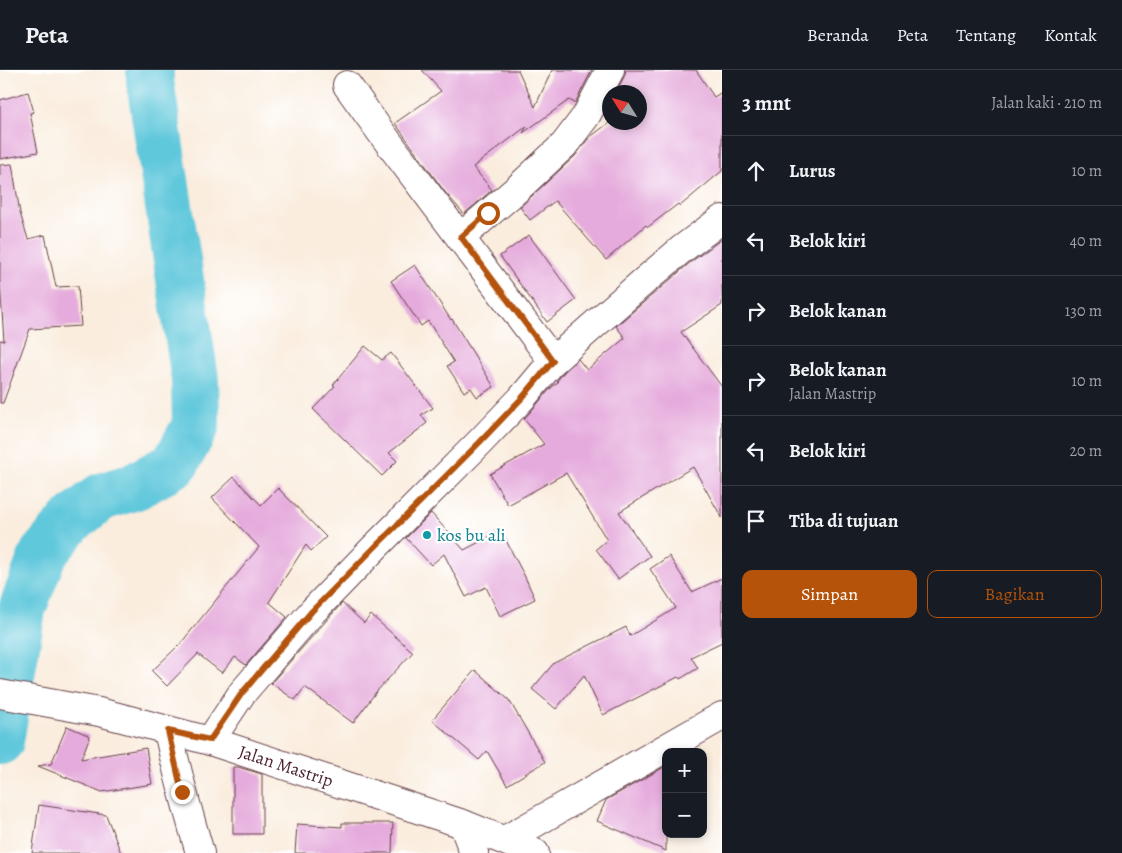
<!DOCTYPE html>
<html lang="id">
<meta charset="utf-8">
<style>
:root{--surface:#171b24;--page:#242831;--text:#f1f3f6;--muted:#9ea1a6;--line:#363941;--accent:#b45309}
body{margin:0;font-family:Alegreya,serif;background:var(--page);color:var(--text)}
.controls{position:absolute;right:15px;bottom:15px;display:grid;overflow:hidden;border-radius:10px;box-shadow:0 2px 8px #0003}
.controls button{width:45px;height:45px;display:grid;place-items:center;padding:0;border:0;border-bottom:1px solid var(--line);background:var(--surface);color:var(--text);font:25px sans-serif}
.compass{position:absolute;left:602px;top:15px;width:45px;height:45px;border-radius:50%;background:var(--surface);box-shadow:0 2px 8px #0003;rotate:307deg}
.stop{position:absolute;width:15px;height:15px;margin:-11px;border:4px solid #b45309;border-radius:50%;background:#fff}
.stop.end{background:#b45309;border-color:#fff;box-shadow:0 1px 5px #0008}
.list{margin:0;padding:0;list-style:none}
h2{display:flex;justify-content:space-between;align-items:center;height:65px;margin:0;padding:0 20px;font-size:21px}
h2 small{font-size:16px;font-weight:400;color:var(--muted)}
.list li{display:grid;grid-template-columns:32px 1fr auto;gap:15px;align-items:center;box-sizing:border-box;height:70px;padding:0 20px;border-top:1px solid var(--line)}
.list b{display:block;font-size:19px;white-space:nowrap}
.list p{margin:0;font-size:16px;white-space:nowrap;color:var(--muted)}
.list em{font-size:16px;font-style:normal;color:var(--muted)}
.actions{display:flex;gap:10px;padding:15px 20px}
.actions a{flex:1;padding:11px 0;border:1px solid var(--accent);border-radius:10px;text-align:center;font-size:18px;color:var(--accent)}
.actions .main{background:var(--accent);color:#fff}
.icon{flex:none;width:28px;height:28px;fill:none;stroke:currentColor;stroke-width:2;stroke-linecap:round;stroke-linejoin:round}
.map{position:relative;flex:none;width:722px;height:783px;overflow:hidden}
header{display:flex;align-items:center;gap:30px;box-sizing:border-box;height:70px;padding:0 25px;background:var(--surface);border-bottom:1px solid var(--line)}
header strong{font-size:24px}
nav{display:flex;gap:28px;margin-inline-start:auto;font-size:18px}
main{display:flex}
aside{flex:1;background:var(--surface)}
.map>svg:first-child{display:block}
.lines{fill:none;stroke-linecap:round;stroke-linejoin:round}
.river{stroke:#60c8db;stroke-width:48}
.building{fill:#e5abdc}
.minor-casing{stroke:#643e46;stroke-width:30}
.major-casing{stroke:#643e46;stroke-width:30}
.minor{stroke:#fff;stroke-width:28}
.major{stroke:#fff;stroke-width:28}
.route{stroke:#b45309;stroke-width:6}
.culture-dot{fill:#0f9aa8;stroke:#fff;stroke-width:2}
.labels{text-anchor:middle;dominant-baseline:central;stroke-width:4.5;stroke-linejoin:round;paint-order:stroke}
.culture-label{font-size:18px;fill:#0d838f;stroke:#fff;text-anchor:start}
.street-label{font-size:18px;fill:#4a1f2b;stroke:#fff}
</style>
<header>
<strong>Peta</strong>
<nav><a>Beranda</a><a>Peta</a><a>Tentang</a><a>Kontak</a></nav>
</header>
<main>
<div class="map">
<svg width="722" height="783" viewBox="0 0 722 783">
<rect width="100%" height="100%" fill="#fff"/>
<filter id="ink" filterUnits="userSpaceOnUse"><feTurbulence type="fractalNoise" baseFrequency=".02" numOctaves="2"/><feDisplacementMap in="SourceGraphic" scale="10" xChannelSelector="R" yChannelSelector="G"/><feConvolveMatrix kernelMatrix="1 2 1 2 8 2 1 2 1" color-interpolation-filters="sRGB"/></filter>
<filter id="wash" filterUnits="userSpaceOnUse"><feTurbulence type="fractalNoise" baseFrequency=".0096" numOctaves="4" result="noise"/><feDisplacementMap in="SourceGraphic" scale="20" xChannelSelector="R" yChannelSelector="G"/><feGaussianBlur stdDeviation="1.12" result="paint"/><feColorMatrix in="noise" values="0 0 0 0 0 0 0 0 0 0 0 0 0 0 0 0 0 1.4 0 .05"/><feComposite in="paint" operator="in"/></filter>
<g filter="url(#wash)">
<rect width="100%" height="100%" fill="#faedde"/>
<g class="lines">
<path class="river" d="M0,671L22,539L43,484L72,450L101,427L136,416L175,394L196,355L195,309L150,11V0"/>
</g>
<g id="blocks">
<path class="building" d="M422,0H518L535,37L552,0H592L575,33L569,30L523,63L527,56L473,97L492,120L464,144L444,121L395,53L441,21Z
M626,0H696L714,27L722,22V101L680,136L678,134L648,157L646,155L606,190L555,131L530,150L520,137L575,86L589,68L610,52H640V22H616L624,7Z
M28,22L34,42L30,43L38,82L0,89V30Z
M12,94L20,143L28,169L45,165L56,217L78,216L81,256L30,259L3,333H0V270L4,271L0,211V95Z
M529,165L576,230L547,252L500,186Z
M722,169V235L681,262L722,317V448L693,397L619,442L650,486L618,509L596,479L607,470L566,403L508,435L490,404L544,374L524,349L551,318L558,312L557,311L564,302L578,289L587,300L625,268L616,256L692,191Z
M415,195L451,250L452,249L494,317L477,327L471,318L464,322L447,296L454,292L428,251L421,256L391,211Z
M365,276L382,290L391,283L433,338L421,345L427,353L389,383L397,391L382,406L313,339L335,316L333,315Z
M234,407L261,435L278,418L326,467L311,481L306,475L269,532L287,547L246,595L235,587L222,603L198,584L167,616L152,601L181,573L259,477L212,428Z
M431,443L464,480L501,461L525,507L535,529L500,546L486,517L466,527L444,484L431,495L406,468Z
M669,486L692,522L722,508V572L691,587L698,598L680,609L678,607L603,645L584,605L556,639L532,619L554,593L626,557L630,566L676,538L650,499Z
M342,533L364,553L371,545L413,582L376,622L353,653L305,617L295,630L271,613L325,552Z
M475,600L509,630L545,692L507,715L487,681L479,690L432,650Z
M67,656L90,666L81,689L146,678L152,714L102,722L38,696L51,694Z
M666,696V781L597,751L606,730Z
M233,697H238L262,704V764H233Z
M39,735L106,745L121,783H32Z
M342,753H393L392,783H295L297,754L342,757Z"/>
</g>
</g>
<g filter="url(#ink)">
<use href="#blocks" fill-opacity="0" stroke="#643e46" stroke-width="1"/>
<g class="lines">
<g class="minor-casing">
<path id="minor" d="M347,15L380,61L553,291
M461,167L516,120L564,75L586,46L610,0
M168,661C177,702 188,742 200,783
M210,671L242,623L313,541L375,477L479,373L522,328L553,291L643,212L682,179L722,149
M463,754L474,783
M505,770L722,646"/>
</g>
<g class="major-casing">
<path id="major" d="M0,624L99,642L210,671L463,754L535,783"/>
</g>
<use href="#minor" class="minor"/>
<use href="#major" class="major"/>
</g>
</g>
<g class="lines" filter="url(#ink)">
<path class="route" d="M182,722L168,661L210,670L242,623L312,541L375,477L479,373L522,328L553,291L461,167L488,143"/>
</g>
<circle class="culture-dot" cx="427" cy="465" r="5"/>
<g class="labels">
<g class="culture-label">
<text x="437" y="465">kos bu ali</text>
</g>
<g class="street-label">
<text transform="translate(286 696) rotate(18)">Jalan Mastrip</text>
</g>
</g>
</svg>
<div class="controls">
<button>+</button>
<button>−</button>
</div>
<svg class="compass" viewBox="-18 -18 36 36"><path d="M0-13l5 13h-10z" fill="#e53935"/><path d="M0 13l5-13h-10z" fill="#9ea1a6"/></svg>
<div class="stop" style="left:488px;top:143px"></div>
<div class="stop end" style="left:182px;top:722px"></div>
</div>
<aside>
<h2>3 mnt<small>Jalan kaki · 210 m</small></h2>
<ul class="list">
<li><svg class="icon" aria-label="ahead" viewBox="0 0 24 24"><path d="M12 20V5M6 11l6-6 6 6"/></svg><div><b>Lurus</b></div><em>10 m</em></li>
<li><svg class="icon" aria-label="left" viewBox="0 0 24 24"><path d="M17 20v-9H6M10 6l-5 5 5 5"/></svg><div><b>Belok kiri</b></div><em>40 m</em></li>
<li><svg class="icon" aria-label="right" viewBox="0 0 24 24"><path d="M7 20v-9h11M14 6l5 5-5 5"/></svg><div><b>Belok kanan</b></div><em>130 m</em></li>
<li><svg class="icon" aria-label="right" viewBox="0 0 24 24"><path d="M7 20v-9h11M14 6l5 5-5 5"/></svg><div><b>Belok kanan</b><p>Jalan Mastrip</p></div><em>10 m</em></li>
<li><svg class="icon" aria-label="left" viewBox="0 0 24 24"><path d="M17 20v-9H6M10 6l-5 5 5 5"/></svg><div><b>Belok kiri</b></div><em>20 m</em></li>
<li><svg class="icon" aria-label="arrive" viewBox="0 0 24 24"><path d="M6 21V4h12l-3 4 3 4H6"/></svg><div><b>Tiba di tujuan</b></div></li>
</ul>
<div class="actions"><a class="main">Simpan</a><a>Bagikan</a></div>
</aside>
</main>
